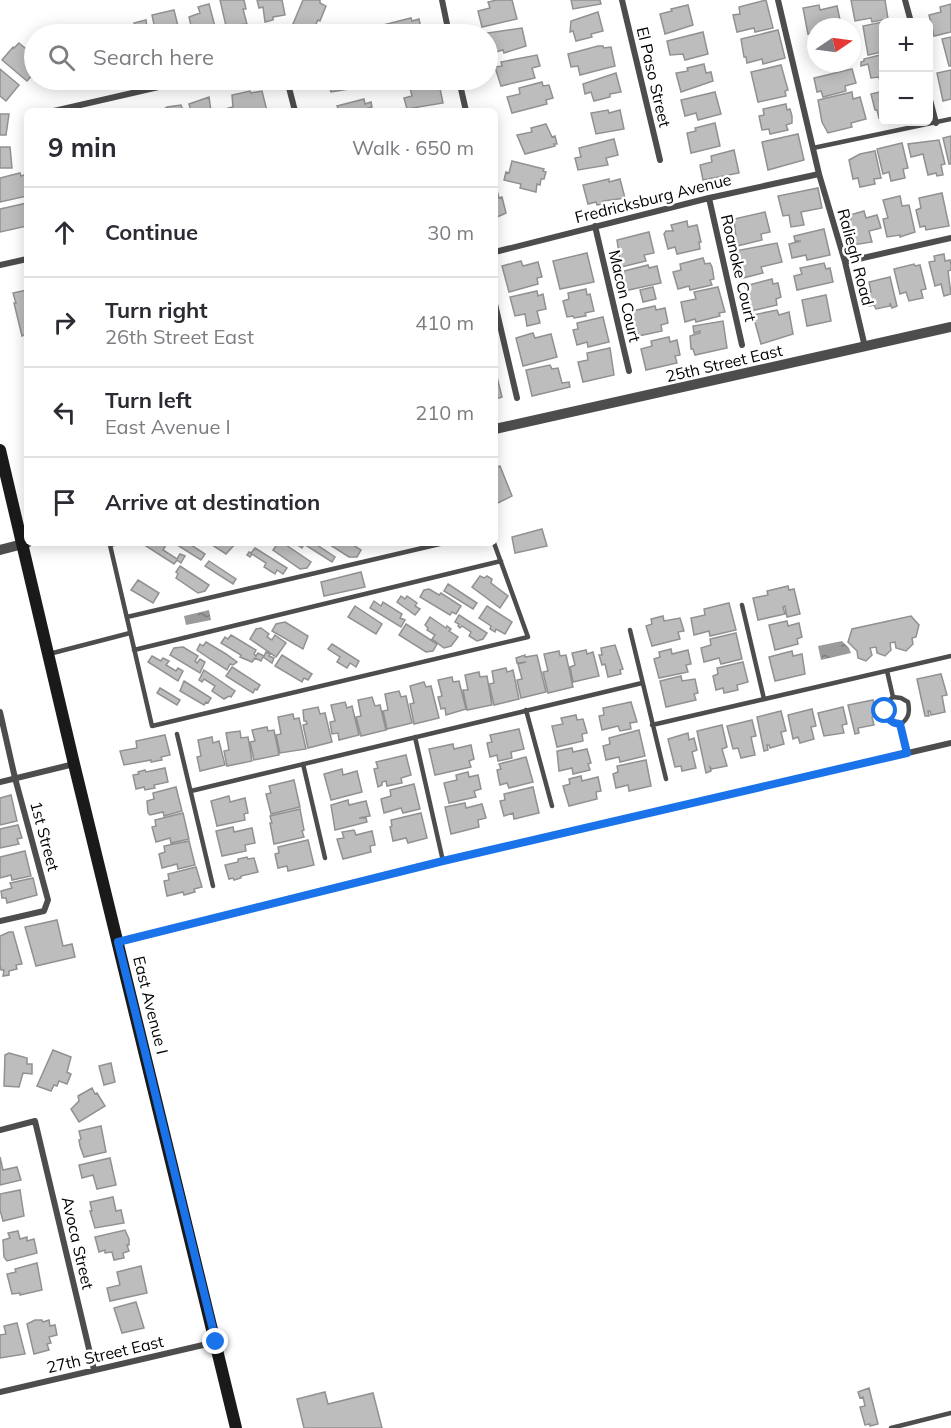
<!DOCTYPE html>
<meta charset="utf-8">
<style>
:root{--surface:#fff;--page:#f7f7f7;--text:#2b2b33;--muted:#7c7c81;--line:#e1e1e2}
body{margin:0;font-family:Mulish,sans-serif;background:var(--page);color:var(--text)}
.controls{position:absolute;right:18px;top:18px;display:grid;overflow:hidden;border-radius:9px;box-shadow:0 3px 15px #0003}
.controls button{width:54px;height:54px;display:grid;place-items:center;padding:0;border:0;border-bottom:2px solid var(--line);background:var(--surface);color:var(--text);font:30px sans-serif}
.compass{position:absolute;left:807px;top:18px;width:54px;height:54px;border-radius:50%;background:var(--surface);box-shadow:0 3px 15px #0003;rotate:77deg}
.stop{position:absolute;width:18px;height:18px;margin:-14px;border:4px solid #1a73e8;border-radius:50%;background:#fff}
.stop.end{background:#1a73e8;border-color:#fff;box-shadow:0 2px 6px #0008}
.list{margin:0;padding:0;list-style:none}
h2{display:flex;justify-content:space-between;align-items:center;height:78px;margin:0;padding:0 24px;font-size:26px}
h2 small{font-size:20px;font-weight:400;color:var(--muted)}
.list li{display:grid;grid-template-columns:39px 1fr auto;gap:18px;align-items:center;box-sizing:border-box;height:90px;padding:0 24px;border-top:2px solid var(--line)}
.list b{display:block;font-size:22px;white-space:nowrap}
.list p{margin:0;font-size:20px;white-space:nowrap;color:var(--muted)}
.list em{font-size:20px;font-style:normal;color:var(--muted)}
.icon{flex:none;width:33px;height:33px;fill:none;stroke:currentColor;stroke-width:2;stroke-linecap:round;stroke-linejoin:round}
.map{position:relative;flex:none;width:951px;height:1428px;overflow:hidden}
.search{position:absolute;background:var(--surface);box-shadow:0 3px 15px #0003;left:24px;top:24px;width:474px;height:66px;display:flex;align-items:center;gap:15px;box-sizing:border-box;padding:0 21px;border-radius:33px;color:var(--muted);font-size:22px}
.panel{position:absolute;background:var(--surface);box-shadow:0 3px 15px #0003;left:24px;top:108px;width:474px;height:438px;border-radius:9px}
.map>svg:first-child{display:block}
.water{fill:url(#water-ripples)}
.building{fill:#bdbdbd;stroke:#919191;stroke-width:1.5}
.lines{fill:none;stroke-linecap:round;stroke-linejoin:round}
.service{stroke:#4d4d4d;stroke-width:4.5}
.minor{stroke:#4d4d4d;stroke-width:6}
.tertiary{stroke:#4d4d4d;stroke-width:10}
.secondary{stroke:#1a1a1a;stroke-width:12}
.route{stroke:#1a73e8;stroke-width:8}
.labels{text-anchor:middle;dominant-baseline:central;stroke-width:5;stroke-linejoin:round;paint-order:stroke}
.street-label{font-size:16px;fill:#000;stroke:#fff}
</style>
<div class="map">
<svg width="951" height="1428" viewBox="0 0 951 1428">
<defs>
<pattern id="water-ripples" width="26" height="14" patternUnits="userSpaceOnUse" patternTransform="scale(1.5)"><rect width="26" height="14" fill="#9b9b9b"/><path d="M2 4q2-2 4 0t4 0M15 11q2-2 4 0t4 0" fill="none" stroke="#7c7c7c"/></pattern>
</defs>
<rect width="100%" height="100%" fill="#fff"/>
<path class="water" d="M209,610L211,620L186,625L184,616Z
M842,641L849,648L851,653L821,660L818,646Z"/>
<path class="building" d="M220,0H244L246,9H243L247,24L226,26Z
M257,0H282L285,15L273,17V20L265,22L263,7L259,8Z
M303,0H320V3L326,6L320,21L318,20L311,34L293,24Z
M497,0H512L517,19L482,27L478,11L490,8L488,2Z
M571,0H600L601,4L573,9Z
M766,0L773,28L755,32L754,28L737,32L733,15L740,14L739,7Z
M851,0H885L888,19L872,22L871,18L855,21Z
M209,4L217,34H193L189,17L200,13L198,7Z
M951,4V32L934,36L929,15L941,12L940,7Z
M688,5L693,25L665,34L660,14L672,11L671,9Z
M819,5L820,10L837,6L840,20L831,23L832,27H816V32L808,34L803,8Z
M174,10L180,34H156L152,15Z
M598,12L603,31L591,34L592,37L576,41L573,31L570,32L571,21Z
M411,18L412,21L419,19L422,34H385L383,25Z
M897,19L898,22H884L882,52L868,55L863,26Z
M146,20L148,34H125V32L135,28L134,23Z
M101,28L102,31L109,29L110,34H86L85,32Z
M522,28L526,46L504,53L503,50L492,53L487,33Z
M778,30L785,58L763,64L762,59L747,63L746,57H744L741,39Z
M703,32L708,54L685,60L683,54L670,55L667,41Z
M816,36V60L810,37Z
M951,37V66H949L942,39Z
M19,43L31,53L29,55L34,60V73L27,81L2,60L13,47L14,48Z
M598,46H603L604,48L611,47L615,66L580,75L578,66L571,67L568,54Z
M884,54V81L880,82L879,77L871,78L868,64L861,66V62L864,61V59Z
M537,55L540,66L532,68L535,78L501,86L495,67L502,66L501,62Z
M704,64L706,73L711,72L713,81L681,92L676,73L688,71L687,68Z
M781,65L788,90L785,91L786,96L758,102L751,72Z
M0,69L19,85L6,101L0,96Z
M852,69L856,83L845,86L846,91L823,97L821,91L817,92L814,78Z
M951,70V99L943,101L937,73Z
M616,73L621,92L610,94V97L594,101L591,92L585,94L583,84Z
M327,80H360L362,87L331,92Z
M542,82L543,86L549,85L553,98L546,100L547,104L512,113L507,97L520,94L519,88Z
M427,84V87L439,84L443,103L407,109L404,98L412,96L410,88Z
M250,91L251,93L262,91L267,111H229L228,108L233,107L232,95Z
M884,91V117L879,118L877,110H875L871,94Z
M715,92L721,114L698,120L696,113L685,116L681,100Z
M852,92L853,99L860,97L866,119L851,123L852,127L828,133L822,122L818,100Z
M209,97L211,111H191L189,104Z
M364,99L365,104L371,102L372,107L366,109L367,111H328L338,108L337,106Z
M786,104L787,110L790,109L792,116V123L786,125L788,130L770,134L769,129L762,130L759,116L764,115L763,109Z
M181,105L183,111H161L167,107Z
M608,110L609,113L620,110L624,129L596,134L591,113Z
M0,114H9L6,135H0Z
M715,123L720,146L691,153L687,133L696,131L695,128Z
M546,124L552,137L555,136L557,144H554L555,146L525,154L517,135L532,132L531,128Z
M798,134L804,160L768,170L762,142Z
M951,136V164H949L943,138Z
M614,139L618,155L606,158L608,165L578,170L575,158L581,157L579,148Z
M939,140L945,164L941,165L943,175L937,176L936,173L928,175L923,154L911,157L908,144Z
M902,143L908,168L903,169L905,178L891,181L889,172L883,174L877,149Z
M0,147H10L12,168H0Z
M734,150L739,173L703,180L700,165L712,162L711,156Z
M875,151L881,178L874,179L875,184L860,187L858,178L853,179L849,160L860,154Z
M512,161L544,169L543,171L546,172L544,179H541L540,185L537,184L536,192L520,188L521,184L504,180L506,172L509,173Z
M20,173L21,176L27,174V196L0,202V178Z
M609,179V182L620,179L625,198L603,201L604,204L597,205L596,202L588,204L583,185Z
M495,183L499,198L502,197L506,213L495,218Z
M818,188L822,208L801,212L804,225L791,227L789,215L783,216L778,196Z
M942,193L949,226L926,230L925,226L920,227L916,210L921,208L919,198Z
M900,196L902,206L909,205L915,232L900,237V235L887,237L883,219L888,218L883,200Z
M27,203V226L0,232V209Z
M864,211L866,218L877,215L881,228L869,231L872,242L853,245L846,220L851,219L850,215Z
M765,212L770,232L761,234L762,240L737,246L734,219Z
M687,221L688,227L697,225L701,242H699L700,249L677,254L675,247L668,249L664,234L666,231H673L671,225Z
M824,229L830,255L807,260L806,255L792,258L789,244L801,241H795L794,236Z
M649,232L654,253L644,255L646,261L621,267L617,240Z
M777,243L782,262L761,267L763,273L739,279L737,273H735L730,252Z
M587,253L594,282L560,289L553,261Z
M944,254L945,261L950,260L951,264V270L948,271L951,294L944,296L941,284L935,286L929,262L935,261L934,256Z
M703,258L705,264L710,263L712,267L714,279L710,280L712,285L690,290L689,286L678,289L673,272L681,270L680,264Z
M521,261L523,266L538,262L542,277L537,278L538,284L509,292L502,266Z
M824,263L826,269L830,268L833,282L797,290L794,276L802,274L800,268Z
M914,264L915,266L920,265L926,289L921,290L923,298L909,301L906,292L900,294L894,269Z
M648,265L649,268L657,266L661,283L624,291L620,272Z
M890,277L897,306L892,308L890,303V306L876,309L874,305L869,306L866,293L871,292L869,282Z
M772,279L773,284L778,283L781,297L776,299L777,305L751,311L745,286Z
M653,287L656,299L643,302L640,290Z
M718,287L725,312L719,313L720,316L696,322L695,319L685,322L681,302L696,299L694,292Z
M586,289L587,295L590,294L594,311L585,313L586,316L574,318L573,316L567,317L563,301L569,299L568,293Z
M27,290V334L22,336L14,303H16L13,293Z
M537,291L538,296L543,294L546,309L537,311L540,323L527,326L525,314L515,316L510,297Z
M826,295L831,321L807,326L802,300Z
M655,306L656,310L665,308L668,323L661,325L662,331L638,336L632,311Z
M777,310L779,315L789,312L793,334L761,344L753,315Z
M603,317L609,342L588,347L587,342L577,345L573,330L578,329L577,323Z
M723,321L727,348L695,355L693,349H691L690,336L700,333V331L694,333L693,326Z
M533,333L535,338L551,334L557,357L523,366L516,338Z
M669,337L670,342L677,340L680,355L675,356L677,363L646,370L641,349L652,346L651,341Z
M610,348L614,375L583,382L578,362L588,360L587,353Z
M550,365L552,369L558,368L562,383L569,382L570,387L532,396L526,370Z
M495,369L502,397L496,399L495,404Z
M500,466L512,496L498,503L495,495V468Z
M542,529L547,546L515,553L512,537Z
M148,543H162L166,545L163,550L177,559L180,554L185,556L181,563L177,560L174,564L146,546Z
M174,543H192L191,545L205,554L201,560Z
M209,543L224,544L236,543L226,554Z
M278,543H283L311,562L307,568L300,569L273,550Z
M301,543H314L335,557L332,562L304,544L302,548L299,546Z
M327,543H350L361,550L357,557H349Z
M255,548L287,568L283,574L277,570L275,574L264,567L266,563L252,554L250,557L247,555L249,552L251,553Z
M209,561L236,579L233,584L205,566Z
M180,566L209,585L205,591L198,593L176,578L178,574L176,572Z
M361,572L365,587L324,596L321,582Z
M480,576L484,578L487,576L492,579L491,583L508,596L500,608L472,587Z
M138,580L159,593L153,603L131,590Z
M448,584L477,603L473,609L444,591Z
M788,586L789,590L794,589L800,614L787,617L785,606L783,607L785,614L758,620L753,598L768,595L767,591Z
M429,589L439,595L441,593L461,606L456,614L452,612L450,615L420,597L424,590Z
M401,596L405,599L407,596L417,603L415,606L420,609L415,615L397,602Z
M374,601L381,606L383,602L402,614L400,618L405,620L401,627L370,608Z
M729,603L736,630L710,636L709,631L694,635L691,618L705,615L704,609Z
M355,606L382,624L376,634L348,617Z
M487,606L512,622L505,634L496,629L495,632L490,629L491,626L479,618Z
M459,615L487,633L483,639L477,641L469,636L471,632L462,626L460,628L458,626L459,624L455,622Z
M663,616L664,621L680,618L684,631L678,632L680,639L652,646L646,626L652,624L651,619Z
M911,616L919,625L916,637L912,638L913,644L906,651L896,648L895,642L890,643L891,650L885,656L877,653L876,647L870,648L872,655L866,661L858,658L857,651L848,642L852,629Z
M430,617L446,628L447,626L451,629L449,631L458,637L451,646L444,648L432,639L435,635L427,630L428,628L425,625Z
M787,621L788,626L799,623L802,637L797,639L798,644L775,650L769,625Z
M285,622L308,636L303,649L272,631L276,624Z
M406,624L437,644L433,651L426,652L399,635Z
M261,628L269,634L267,637L272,640L275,635L286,643L276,657L250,639L256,629Z
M736,633L742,659L721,664L719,658L704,662L701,648L711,645L710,639Z
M231,635L256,650L254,654L256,656L258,653L264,656L266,652L270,654L269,656L274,658L272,663L263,657L261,661L255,658L252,662L240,657L241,655L221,643L225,637L228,639Z
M206,642L226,654L237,662L233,665L230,664L227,670L210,659L197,650L200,644L203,646Z
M332,644L359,661L356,667L350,663L347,668L337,662L340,657L328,649Z
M615,645L623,669L620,670L621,674L608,677L605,664L602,665L599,655H602L601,648Z
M183,647L198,656L195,661L197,663L200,659L205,662L200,673L170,655L174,648Z
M671,649L672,654L688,650L691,664L686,665L688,672L659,678L654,659L660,657L659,652Z
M586,650L587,654L593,652L599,676L573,682L570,667L575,665L572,653Z
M559,651L560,656L566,655L573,687L548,693L543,672L548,671L544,654Z
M792,651L793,656L802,654L805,674L775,681L769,657Z
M282,655L312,674L308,680L304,678L302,682L275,666Z
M525,655V657L537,655L546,692L521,698L517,680L522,679L518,664L526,662L517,663L516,658Z
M152,656L161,661L163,658L169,661L166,665L176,671L178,668L183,671L178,681L148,662Z
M743,662L748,682L737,685L738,690L724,693L723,688L716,690L713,676L718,674L717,668Z
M232,667L260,685L257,690L255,689L253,693L226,676Z
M506,668L507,672L513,670L519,699L494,705L489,684L494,683L492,671Z
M204,670L235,691L231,697L229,696L224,699L212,691L215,686L204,679L202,682L199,680Z
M479,672L480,677L487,676L492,705L467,710L463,690H468L465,675Z
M941,674L947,695L942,696L945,712L931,715L930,711H928L929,716H925L917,679Z
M681,676L682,681L695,679L698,693L694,694L696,700L666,707L660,681Z
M452,677L453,682L459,681L466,709L446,715L445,708L441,709L438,697L442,696L438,680Z
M184,681L211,698L208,703L206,702L204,705L180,691Z
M424,682L426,687L431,686L439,718L414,724L410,704L414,703L410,686Z
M160,688L180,700L177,705L157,693Z
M399,691L401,697L406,696L412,723L387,729L383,711L388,710L385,694Z
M372,697L375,706L380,705L386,730L361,736L356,717L361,716L358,700Z
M873,700L876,716L872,717L874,725L858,728L859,733L855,734L848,705Z
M345,702L347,708L352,706L359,735L339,740L338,733L332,734L330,722L335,721L331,705Z
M631,702L637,722L630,723L631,729L620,731L618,726L602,730L599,716L604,715L603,708Z
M318,707L320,714L325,713L332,742L308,748L303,725L307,724L306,721H304L303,710Z
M843,707L847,724L842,725L844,733L824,736L818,713Z
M812,709L816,726L811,727L814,739L800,743L798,737L793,739L788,715Z
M781,711L786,731L781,732L784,744L770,748L769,745H767L768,750L764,751L757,717Z
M293,714L294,719L299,718L306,749L280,753L276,735L281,734L278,717Z
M576,715L577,720L583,719L587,733L582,734L583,741L557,747L552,726L563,724L561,718Z
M752,720L756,736L751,737L755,755L741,758L738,748L733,749L727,726Z
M722,725L727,747L722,749L727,766L712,769L710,767L711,771L706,773L697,731Z
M267,727L268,731L274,730L279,755L254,760L250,742L255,741L252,730Z
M519,729L524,749L511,752L512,758L498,761L497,755L490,757L487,743L492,742L490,735Z
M639,730L645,756L620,762L619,757L606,760L603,746L610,744L609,738Z
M240,731L241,738L248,737L252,761L227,766L224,751L229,750L226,733Z
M688,733L689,740L694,738L697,750L692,752L696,768L682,771L681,766L675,767L668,739Z
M165,735L170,755L161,757L162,760L151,762V760L124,765L120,751L137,748L136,741Z
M212,737L213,743L219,741L225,765L200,771L197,757L201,756L198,740Z
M453,744L454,749L471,745L474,759L469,761L471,767L435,775L429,749Z
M572,748L573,752L587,749L591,763L588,764L590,770L573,774L572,768L559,771L557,751Z
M406,755L411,775L401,778L402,783L387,786L386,781L382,782V785L378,787L374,769L378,768L376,762Z
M526,757L533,782L509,788L507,783L500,785L497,770L501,769L499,764Z
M646,760L651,786L629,791L628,785L616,788L613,774L618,772L617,766Z
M165,768L168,782L154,785L155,788L145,790L144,787L136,789L133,775L139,774L138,772L145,770L146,772Z
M342,769L343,775L357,771L362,792L331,800L324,774Z
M468,772L469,777L478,775L481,789L474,791L476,797L449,803L444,783L457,780L456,775Z
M581,776L582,781L598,777L601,791L596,792L597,799L569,806L563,786L570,784L569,779Z
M294,780L300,807L271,814L266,794L271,793L269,786Z
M414,784L420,809L403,813L401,808L384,813L381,799L391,796L390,790Z
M176,787L182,811L164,816L163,812L150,815L148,813L147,801L154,799L153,793Z
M533,787L539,813L514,819L513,813L504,816L500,801L505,800L504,794Z
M11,795L17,821L0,825V798Z
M229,796L230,802L245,798L248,813L244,814L245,820L217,826L211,801Z
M348,800L349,805L366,801L370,816L359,818H366L367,822L335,830L331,805Z
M465,803L466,808L482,804L486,818L478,820L479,827L451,834L445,807Z
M300,809L304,830L302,831L304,837L274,844L270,823H272L270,816Z
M183,813L189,839L171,843L170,838L156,842L152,827L156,826L155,820Z
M421,813L427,838L408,843L406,838L393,841L390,827L392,826L391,820Z
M18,825L22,838L17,839L19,844L0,848V829Z
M233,827L234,832L252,828L255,843L245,845L246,851L222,856L216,831Z
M354,830L356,835L372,831L375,845L370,846L371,852L343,859L337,839L344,838L342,832Z
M308,840L314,865L288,871L287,866L278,868L275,854L279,853L278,847Z
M189,841L195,865L178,869L177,864L162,868L159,854L165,852L164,846Z
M25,851L31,876L12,880L11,875L0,878V857Z
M247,857L248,859L254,858L258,872L241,876V878L234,880L233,878L229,879L225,865L238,862V859Z
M196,867L202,887L194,889L195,892L184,895L183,892L167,896L164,881L169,880L168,874Z
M33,878L37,895L7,903L6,898H2L1,891L12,888L10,883Z
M57,920L63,946L72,944L75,957L36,966L25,927Z
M9,932H13L22,964L16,965L17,969L9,971V975L3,976L4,970H1L0,965V936Z
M53,1050L71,1057L67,1072L71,1074L67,1084L59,1081L57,1086L54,1085L51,1091L37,1086Z
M9,1053L27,1058V1064H32V1074L23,1073L19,1087L4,1086L5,1055Z
M111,1063L115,1082L104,1085L99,1066Z
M92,1088L95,1094L97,1093L105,1106L79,1122L71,1109L79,1101L78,1096Z
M101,1126L106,1152L84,1157L80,1146L79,1140L81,1139L79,1131Z
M0,1157L3,1170L17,1167L21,1180L0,1185Z
M110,1158L116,1185L97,1189L93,1175L82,1178L79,1165Z
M20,1190L24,1216L3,1221L0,1210V1194Z
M113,1197L116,1211L121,1210L124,1223L95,1228L90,1211H92L90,1202Z
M125,1230L129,1239V1245H127L129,1251L123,1253L124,1258L114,1260L112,1252L105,1253V1250L99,1252L95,1237Z
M18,1231L20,1239L27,1237V1241L34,1239L37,1253L7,1261L4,1257L3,1240L10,1238L8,1233Z
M37,1263L42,1290L20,1295V1293L12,1294L7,1274L16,1272L15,1269Z
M141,1266L147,1293L110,1301L107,1288L120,1285L117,1272Z
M136,1302L144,1328L122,1333L114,1308Z
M35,1320H42L43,1322L49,1320L50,1326L55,1325L57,1335L49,1337L51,1343L47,1344L49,1350L34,1354L27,1324Z
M17,1323L25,1354L0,1358V1335L6,1334L4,1326Z
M869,1388L878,1424L870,1426V1424L865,1425L860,1407L865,1406L863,1397L860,1398L858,1392Z
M325,1392L328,1404L373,1393L382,1428H304L297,1399Z"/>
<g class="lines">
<path class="service" d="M813,148L951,119
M117,543L110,545L152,726L528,637L494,543
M742,605L764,699
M127,617L444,543
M630,630L666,779
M134,650L501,561
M49,654L130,633
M887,671L893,697L901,698L908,702C910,712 909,718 901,724H893L886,717V703L893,697
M526,710L552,806
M901,724L907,753
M652,725L951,656
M177,734L213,886
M415,737L443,861
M303,764L325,858
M191,791L642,683
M891,1428L951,1413"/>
<path class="minor" d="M442,0L449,34
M622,0L660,160
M778,0L819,174L845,262L865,347
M905,0L911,22
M287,80L295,111
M459,80L466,111
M928,92L936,123
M54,111L189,80
M709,198L742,345
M595,226L629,371
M495,252L709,198L819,174
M845,262L951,238
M0,265L27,259
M495,304L517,398
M0,712L15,778L48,900L44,911L0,921
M0,782L74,764
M118,942L443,861L951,743
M0,1130L35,1121L94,1370
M0,1392L216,1342"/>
<path class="tertiary" d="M495,429L951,327
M0,550L27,543"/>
<path class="secondary" d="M0,450L74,764L236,1428"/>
</g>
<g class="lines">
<path class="route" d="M216,1342L118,942L443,861L907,753L900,724C892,723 887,720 885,711"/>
</g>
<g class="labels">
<g class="street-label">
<text transform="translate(654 77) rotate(77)">El Paso Street</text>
<text transform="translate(653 198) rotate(-14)">Fredricksburg Avenue</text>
<text transform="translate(856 257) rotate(75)">Raliegh Road</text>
<text transform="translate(739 268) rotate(77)">Roanoke Court</text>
<text transform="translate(625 296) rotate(77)">Macon Court</text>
<text transform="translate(724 363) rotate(-13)">25th Street East</text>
<text transform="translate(45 836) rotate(75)">1st Street</text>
<text transform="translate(151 1005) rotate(76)">East Avenue I</text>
<text transform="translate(78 1243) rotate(77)">Avoca Street</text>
<text transform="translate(105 1354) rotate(-13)">27th Street East</text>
</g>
</g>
</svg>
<div class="controls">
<button>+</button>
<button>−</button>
</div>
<svg class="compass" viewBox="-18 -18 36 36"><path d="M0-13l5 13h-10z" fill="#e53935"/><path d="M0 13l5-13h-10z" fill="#7c7c81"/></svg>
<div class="stop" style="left:885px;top:711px"></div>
<div class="stop end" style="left:216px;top:1342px"></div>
<div class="search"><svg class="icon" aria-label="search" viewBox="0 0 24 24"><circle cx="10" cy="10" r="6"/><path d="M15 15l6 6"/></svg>Search here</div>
<section class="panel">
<h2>9 min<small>Walk · 650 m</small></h2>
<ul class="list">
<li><svg class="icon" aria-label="ahead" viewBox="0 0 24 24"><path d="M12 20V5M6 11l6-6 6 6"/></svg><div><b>Continue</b></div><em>30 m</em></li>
<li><svg class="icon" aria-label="right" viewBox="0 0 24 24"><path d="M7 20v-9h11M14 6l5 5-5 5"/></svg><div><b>Turn right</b><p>26th Street East</p></div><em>410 m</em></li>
<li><svg class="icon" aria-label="left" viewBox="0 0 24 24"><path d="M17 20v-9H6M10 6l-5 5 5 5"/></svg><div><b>Turn left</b><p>East Avenue I</p></div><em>210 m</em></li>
<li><svg class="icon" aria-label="arrive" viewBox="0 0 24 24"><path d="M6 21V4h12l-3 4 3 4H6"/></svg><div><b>Arrive at destination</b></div></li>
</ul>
</section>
</div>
